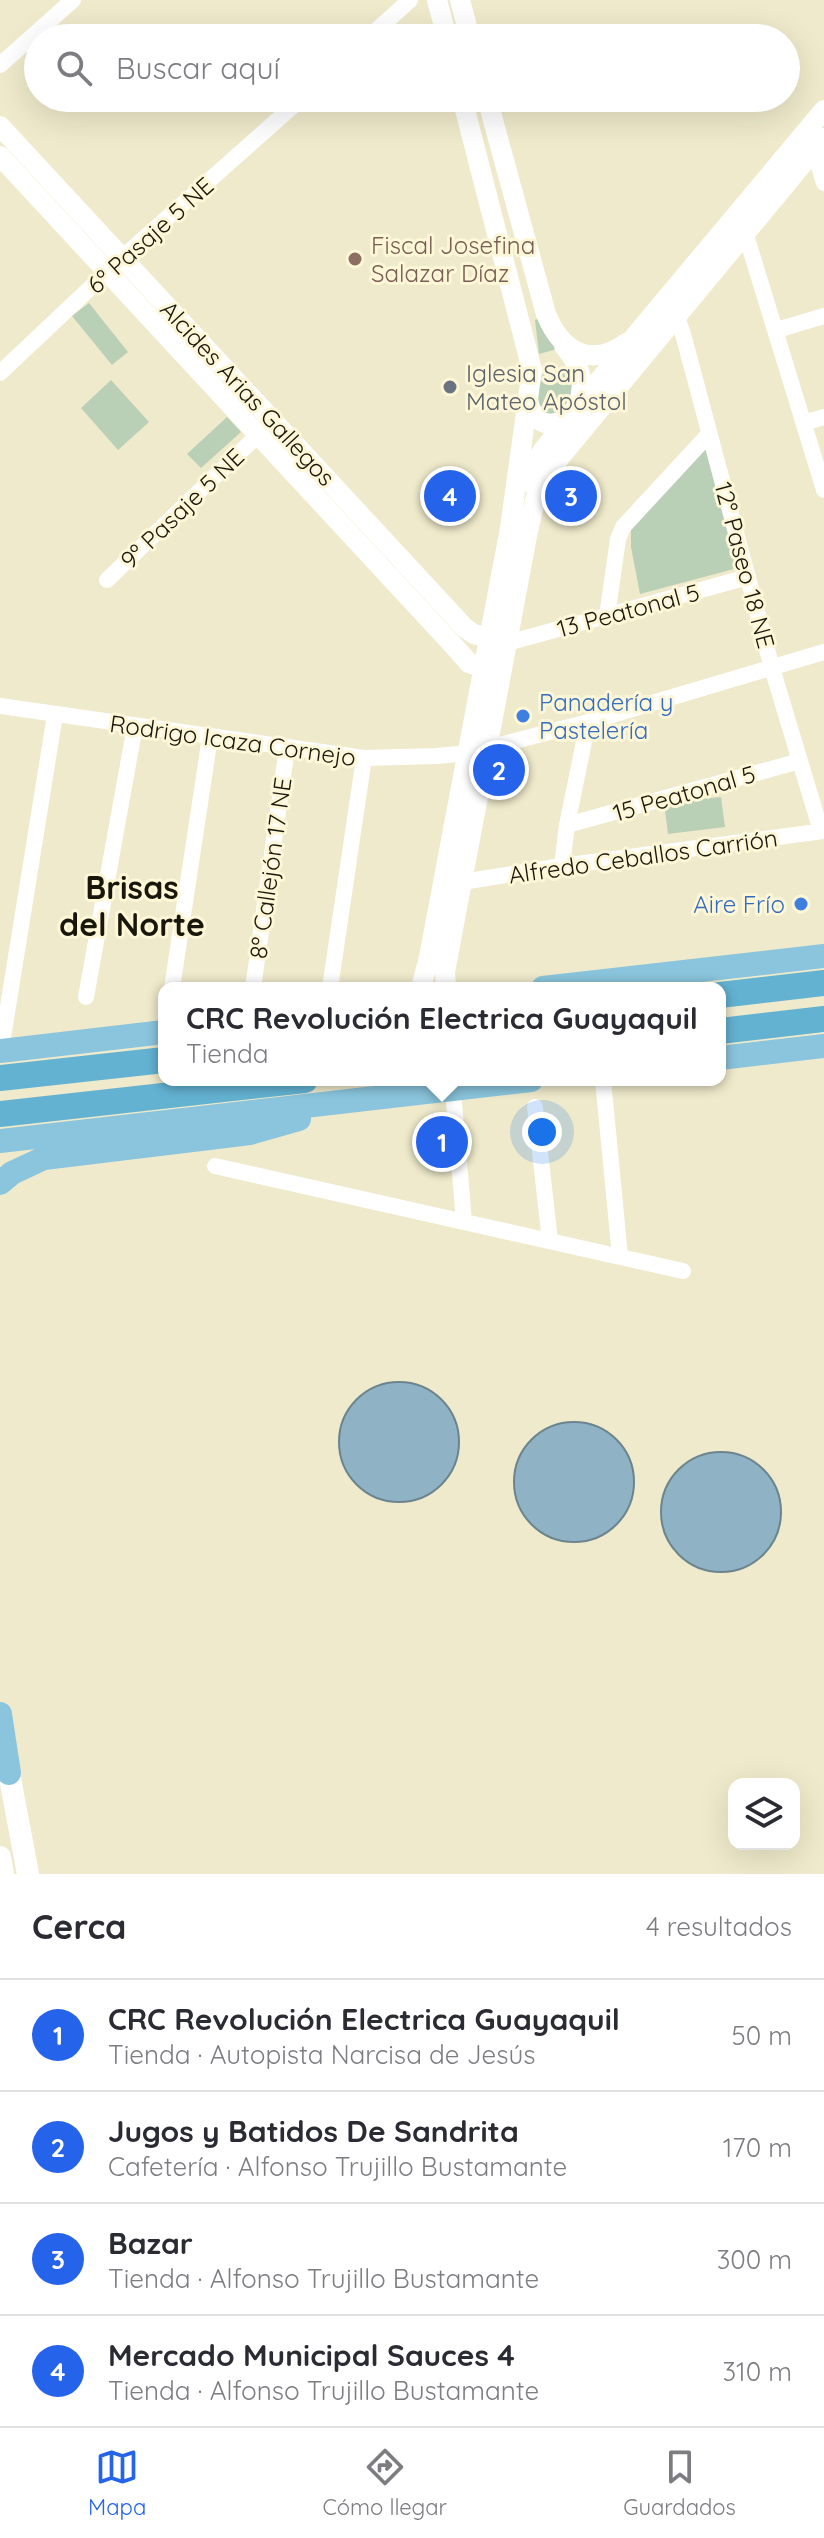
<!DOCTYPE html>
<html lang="es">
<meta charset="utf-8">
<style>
:root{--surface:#fff;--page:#f7f7f7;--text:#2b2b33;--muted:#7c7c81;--line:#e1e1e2;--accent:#2563eb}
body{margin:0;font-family:Quicksand,sans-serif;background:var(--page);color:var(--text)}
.controls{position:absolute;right:24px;bottom:24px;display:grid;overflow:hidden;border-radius:16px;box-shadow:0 8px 32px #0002}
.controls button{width:72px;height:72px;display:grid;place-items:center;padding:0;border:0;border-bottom:2px solid var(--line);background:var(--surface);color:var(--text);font:40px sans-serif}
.you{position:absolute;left:542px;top:1132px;width:28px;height:28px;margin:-20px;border:6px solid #fff;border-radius:50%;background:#1a73e8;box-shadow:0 0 0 12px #1a73e833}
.badge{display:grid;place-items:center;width:52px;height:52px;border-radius:50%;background:var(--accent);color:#fff;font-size:26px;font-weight:700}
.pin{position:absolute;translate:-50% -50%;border:4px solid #fff;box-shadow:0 2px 8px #0006}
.popup{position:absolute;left:158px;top:982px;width:568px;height:104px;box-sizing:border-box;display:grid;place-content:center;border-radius:16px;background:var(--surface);filter:drop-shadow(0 2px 6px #0005);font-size:26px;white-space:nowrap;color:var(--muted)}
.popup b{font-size:30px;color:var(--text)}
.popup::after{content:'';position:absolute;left:50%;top:100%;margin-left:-16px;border:16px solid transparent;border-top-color:var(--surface)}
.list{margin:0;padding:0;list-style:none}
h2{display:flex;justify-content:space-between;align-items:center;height:104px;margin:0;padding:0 32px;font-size:34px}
h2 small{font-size:26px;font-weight:400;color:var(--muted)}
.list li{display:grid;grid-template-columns:52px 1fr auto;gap:24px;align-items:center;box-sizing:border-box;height:112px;padding:0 32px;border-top:2px solid var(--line)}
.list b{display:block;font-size:30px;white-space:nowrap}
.list p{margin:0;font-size:26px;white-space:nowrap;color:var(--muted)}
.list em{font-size:26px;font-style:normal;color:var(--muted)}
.icon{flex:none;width:44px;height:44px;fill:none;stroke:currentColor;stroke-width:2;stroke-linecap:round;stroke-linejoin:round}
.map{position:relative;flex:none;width:824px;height:1874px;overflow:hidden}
.search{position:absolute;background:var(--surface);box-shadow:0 8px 32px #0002;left:24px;right:24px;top:24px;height:88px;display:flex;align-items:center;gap:20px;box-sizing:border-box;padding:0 28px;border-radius:44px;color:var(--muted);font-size:30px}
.sheet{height:552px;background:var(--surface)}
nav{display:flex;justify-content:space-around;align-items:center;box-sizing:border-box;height:112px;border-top:2px solid var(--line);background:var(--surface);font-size:22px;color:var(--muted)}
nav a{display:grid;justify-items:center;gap:4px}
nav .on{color:var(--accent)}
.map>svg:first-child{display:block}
.green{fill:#b9cfb6}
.water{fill:#8fb3c5;stroke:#6c848d;stroke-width:2}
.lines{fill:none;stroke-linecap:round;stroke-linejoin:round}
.minor{stroke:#fff;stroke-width:16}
.tertiary{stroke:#fff;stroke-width:20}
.secondary{stroke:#fff;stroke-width:22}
.primary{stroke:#8ac5dd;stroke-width:24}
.trunk{stroke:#63b2d2;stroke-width:26}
.education-dot{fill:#8d6e63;stroke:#fdf7d8;stroke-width:3}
.worship-dot{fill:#6b7280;stroke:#fdf7d8;stroke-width:3}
.shop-dot{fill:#3f7fe0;stroke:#fdf7d8;stroke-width:3}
.labels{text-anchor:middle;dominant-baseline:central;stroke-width:6;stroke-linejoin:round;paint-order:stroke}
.street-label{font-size:24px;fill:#19160b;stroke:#fdf7d8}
.education-label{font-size:24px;fill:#785e54;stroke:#fdf7d8;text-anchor:start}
.worship-label{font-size:24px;fill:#5b616d;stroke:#fdf7d8;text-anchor:start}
.shop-label{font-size:24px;fill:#366cbe;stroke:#fdf7d8;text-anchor:start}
.district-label{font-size:32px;font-weight:bold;fill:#19160b;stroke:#fdf7d8}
</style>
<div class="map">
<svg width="824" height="1874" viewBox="0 0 824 1874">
<rect width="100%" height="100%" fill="#efeacb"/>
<path class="green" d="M89,303L128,352L112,365L72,316Z
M537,319L557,349L539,354L535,320Z
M556,367L567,370L575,381L567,411L548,414L536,406C539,386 535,373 556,367Z
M111,380L149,422L118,450L81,408Z
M227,417L241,432L201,468L187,454Z
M708,443L745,566L640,594L631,547V528Z
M721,797L725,827L668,834L664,803Z"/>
<path class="water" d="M339 1442a60 60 0 1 1 120 0a60 60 0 1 1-120 0Z
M514 1482a60 60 0 1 1 120 0a60 60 0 1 1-120 0Z
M661 1512a60 60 0 1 1 120 0a60 60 0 1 1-120 0Z"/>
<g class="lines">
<path class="minor" d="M368,38L410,0
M0,65L73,0
M814,150L824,183
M745,232L824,490
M672,311L676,315L683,334L772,668L821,831
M777,330L824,316
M0,373L122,258L302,98
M804,423L824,417
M107,580L258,435
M607,616L618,539L623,527L709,434
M507,643L748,577
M0,706L364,758L437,756L468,753L588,722L824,652
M567,825L800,761
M562,866L567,825L588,722
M462,882L562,866L824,831
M172,988L210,737
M253,988L287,748
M330,988L364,758
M86,997L135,726
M1,1050L55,715
M603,1080L620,1256
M453,1090L464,1222
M535,1107L550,1241
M215,1166L683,1271"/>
<path class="tertiary" d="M437,0L447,38
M460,0L470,38
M487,98L546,314C561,351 590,369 626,343
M0,126L465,628L474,634L503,642
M0,156L453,645L469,663L484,668
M528,399C537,456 616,404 564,346
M519,485L544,449L635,336L824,110
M421,988L429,957L510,528L532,370L462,98
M446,988L445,972L528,531L536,496L557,461L824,138"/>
<path class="secondary" d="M6,1757L28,1874
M0,1857L3,1874"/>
<path class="primary" d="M543,988L824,956
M0,1051L164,1032
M720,1058L824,1046
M0,1141L531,1080
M0,1183L12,1173L44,1158L250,1133L299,1119
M0,1714L9,1773"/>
<path class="trunk" d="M720,995L824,983
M720,1031L824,1019
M0,1078L164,1060
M0,1114L305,1080"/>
</g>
<circle class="education-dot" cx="355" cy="259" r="8"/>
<circle class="worship-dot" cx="450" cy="387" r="8"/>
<g class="shop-dot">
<circle cx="523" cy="716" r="8"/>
<circle cx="801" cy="904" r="8"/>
</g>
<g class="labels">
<g class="street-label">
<text transform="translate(150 235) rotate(-42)">6º Pasaje 5 NE</text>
<text transform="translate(248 393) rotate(47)">Alcides Arias Gallegos</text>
<text transform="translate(182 508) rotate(-44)">9º Pasaje 5 NE</text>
<text transform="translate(745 565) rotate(75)">12° Paseo 18 NE</text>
<text transform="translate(628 610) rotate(-15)">13 Peatonal 5</text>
<text transform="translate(233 740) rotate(8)">Rodrigo Icaza Cornejo</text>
<text transform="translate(684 793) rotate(-16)">15 Peatonal 5</text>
<text transform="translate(643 856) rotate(-8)">Alfredo Ceballos Carrión</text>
<text transform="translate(270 868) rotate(-82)">8º Callejón 17 NE</text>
</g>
<g class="education-label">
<text x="371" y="245">Fiscal Josefina<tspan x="371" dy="28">Salazar Díaz</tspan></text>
</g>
<g class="worship-label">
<text x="466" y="373">Iglesia San<tspan x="466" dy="28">Mateo Apóstol</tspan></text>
</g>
<g class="shop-label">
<text x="539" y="702">Panadería y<tspan x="539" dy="28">Pastelería</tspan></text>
<text x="785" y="904" text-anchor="end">Aire Frío</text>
</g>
<g class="district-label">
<text x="132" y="887">Brisas<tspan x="132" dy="37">del Norte</tspan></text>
</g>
</g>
</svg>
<div class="controls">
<button><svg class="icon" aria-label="layers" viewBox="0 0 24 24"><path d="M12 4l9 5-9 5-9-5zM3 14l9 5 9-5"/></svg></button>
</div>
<div class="you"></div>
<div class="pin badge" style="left:442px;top:1142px">1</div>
<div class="popup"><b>CRC Revolución Electrica Guayaquil</b>Tienda</div>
<div class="pin badge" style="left:499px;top:770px">2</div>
<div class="pin badge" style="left:571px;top:496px">3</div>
<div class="pin badge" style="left:450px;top:496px">4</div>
<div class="search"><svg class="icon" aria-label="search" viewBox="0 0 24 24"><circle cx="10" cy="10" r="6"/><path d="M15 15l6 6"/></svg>Buscar aquí</div>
</div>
<section class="sheet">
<h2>Cerca<small>4 resultados</small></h2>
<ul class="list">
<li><span class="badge">1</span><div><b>CRC Revolución Electrica Guayaquil</b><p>Tienda · Autopista Narcisa de Jesús</p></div><em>50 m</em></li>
<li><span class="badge">2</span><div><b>Jugos y Batidos De Sandrita</b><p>Cafetería · Alfonso Trujillo Bustamante</p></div><em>170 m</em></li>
<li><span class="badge">3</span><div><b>Bazar</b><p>Tienda · Alfonso Trujillo Bustamante</p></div><em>300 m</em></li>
<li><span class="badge">4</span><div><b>Mercado Municipal Sauces 4</b><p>Tienda · Alfonso Trujillo Bustamante</p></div><em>310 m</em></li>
</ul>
</section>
<nav>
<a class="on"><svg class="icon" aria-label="map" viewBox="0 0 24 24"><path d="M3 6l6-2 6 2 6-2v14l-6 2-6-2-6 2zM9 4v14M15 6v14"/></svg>Mapa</a>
<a><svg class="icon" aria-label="directions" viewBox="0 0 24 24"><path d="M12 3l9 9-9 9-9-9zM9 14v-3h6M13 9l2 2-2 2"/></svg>Cómo llegar</a>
<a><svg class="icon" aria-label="saved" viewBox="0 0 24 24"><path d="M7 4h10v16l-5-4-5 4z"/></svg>Guardados</a>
</nav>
